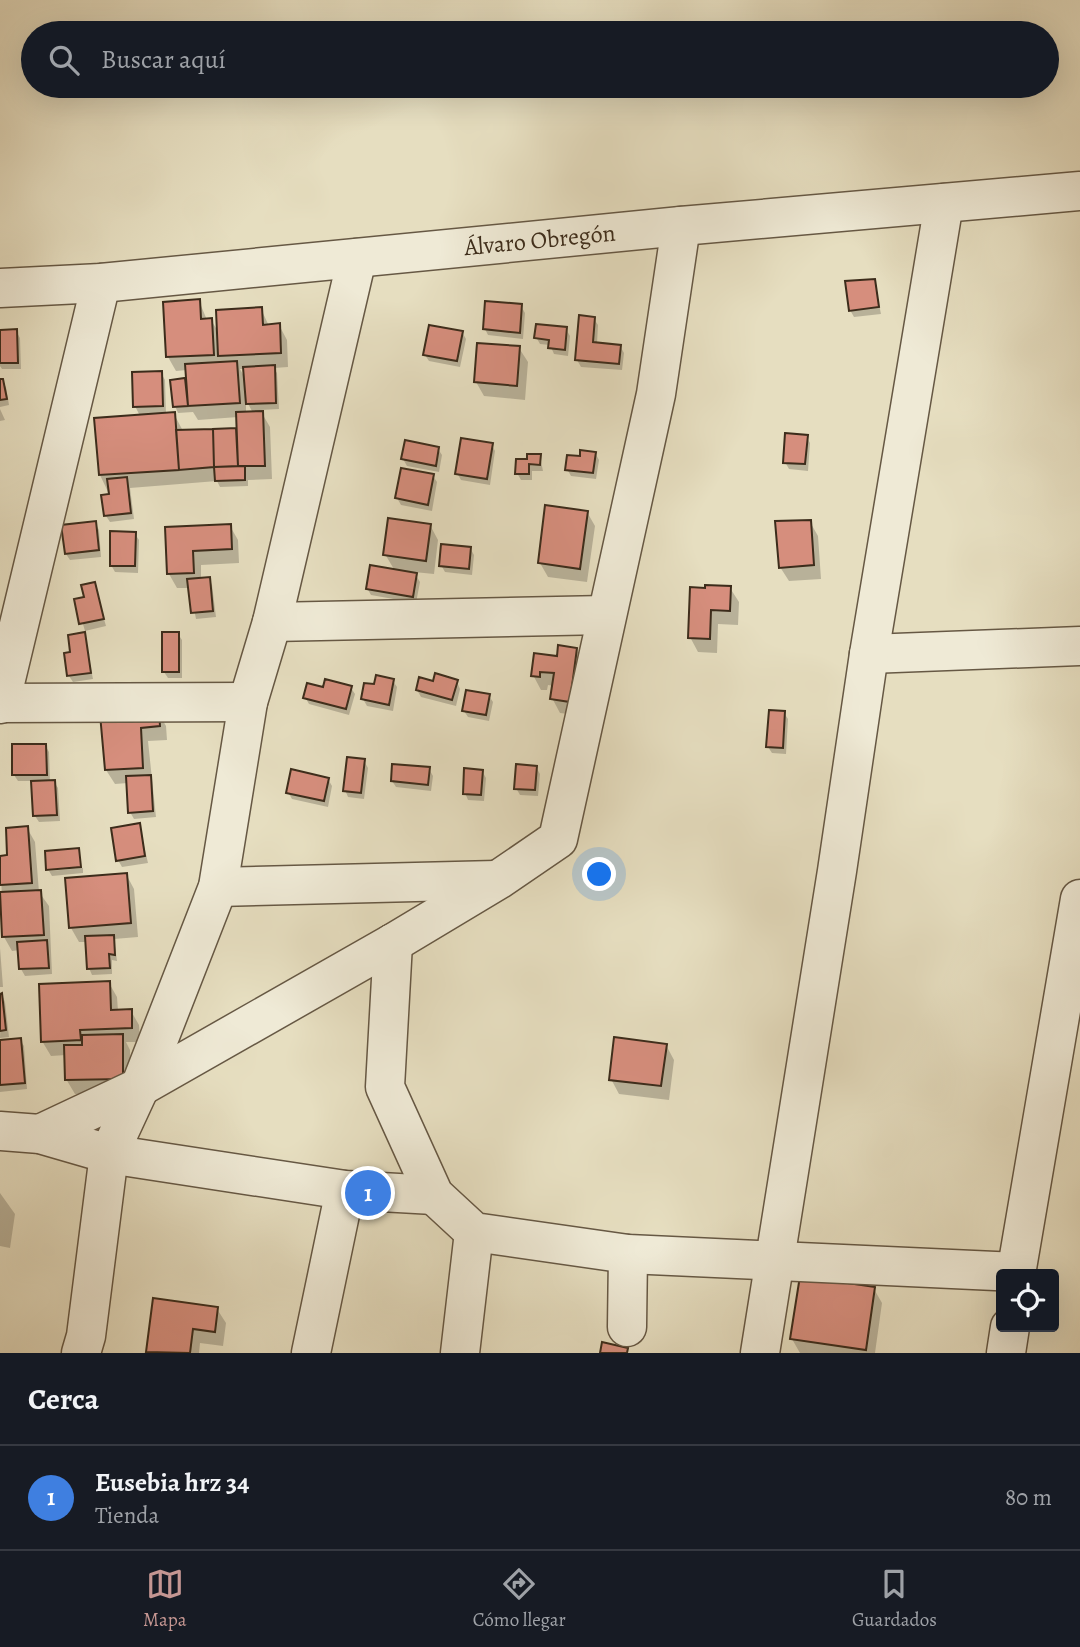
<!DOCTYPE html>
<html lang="es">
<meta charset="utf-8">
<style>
:root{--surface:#171b24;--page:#242831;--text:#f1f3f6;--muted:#9ea1a6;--line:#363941;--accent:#c59692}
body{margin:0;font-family:Alegreya,serif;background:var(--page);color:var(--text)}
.controls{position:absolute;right:21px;bottom:21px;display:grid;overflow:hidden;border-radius:7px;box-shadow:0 7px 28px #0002}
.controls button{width:63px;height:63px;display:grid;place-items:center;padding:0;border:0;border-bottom:2px solid var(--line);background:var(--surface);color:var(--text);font:35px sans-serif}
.you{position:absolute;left:600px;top:875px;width:24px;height:24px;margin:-18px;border:5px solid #fff;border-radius:50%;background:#1a73e8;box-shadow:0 0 0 10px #1a73e833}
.badge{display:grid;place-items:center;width:46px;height:46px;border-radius:50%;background:var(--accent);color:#fff;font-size:23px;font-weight:700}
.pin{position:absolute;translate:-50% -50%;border:4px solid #fff;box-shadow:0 2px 7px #0006}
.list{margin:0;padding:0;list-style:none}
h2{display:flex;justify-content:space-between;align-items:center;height:91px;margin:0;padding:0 28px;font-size:30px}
h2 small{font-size:23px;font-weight:400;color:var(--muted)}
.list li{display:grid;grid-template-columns:46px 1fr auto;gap:21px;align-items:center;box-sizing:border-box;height:105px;padding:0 28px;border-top:2px solid var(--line)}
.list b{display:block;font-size:26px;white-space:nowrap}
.list p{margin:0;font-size:23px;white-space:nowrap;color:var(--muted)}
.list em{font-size:23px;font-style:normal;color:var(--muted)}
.icon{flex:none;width:38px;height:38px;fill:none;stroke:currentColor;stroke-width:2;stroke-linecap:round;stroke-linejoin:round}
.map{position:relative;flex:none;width:1080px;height:1353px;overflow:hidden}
.search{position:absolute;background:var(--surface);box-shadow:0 7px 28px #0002;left:21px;right:21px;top:21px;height:77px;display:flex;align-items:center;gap:18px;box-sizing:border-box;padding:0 24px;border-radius:38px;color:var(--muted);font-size:26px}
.sheet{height:196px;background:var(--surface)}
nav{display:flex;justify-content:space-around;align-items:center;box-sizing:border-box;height:98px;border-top:2px solid var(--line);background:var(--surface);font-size:19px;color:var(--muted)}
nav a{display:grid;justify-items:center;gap:4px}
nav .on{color:var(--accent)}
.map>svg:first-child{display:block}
.shadow{fill:#0003;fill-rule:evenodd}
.building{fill:#d68e7d;stroke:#3c2c1b;stroke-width:2}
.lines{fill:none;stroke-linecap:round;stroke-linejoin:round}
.minor-casing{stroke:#665844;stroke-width:41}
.minor{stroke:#efead6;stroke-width:38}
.labels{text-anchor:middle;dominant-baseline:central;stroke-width:7;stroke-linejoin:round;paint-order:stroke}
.street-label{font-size:24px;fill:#3c2c1b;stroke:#efead6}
</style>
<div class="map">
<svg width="1080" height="1353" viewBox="0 0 1080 1353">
<rect width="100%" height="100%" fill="#e6dec0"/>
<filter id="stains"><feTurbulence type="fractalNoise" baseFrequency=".00286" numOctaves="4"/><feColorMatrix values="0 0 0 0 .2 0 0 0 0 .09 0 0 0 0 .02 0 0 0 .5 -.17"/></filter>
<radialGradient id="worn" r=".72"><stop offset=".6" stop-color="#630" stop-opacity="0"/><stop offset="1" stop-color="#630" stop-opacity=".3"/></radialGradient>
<path class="shadow" d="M874,280L881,314L854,317L850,310Z
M199,301L207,320H211L219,333L261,309L269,326L279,325L287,340L288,367L274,368L277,373L279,409L260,410L270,427L272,479L248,480V486L220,487L217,481L130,488L134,519L110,522L106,516L110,496L100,475L140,416L135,406L161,373L165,380L166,414H174L183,431L235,430L238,435V417L198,420L193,412L178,413L175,406L184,379L188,387L187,370L176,371L168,357ZM240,369H245L246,380ZM246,400L253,413H246Z
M521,306L525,313L523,339L488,335L485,329Z
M594,319L598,325L597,344L620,346L624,353L622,370L581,367L577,360Z
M566,329L570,336L568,356L554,354L550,345L540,344L536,337Z
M0,331H16L20,338L21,369H2L0,366Z
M462,332L466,339L460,367L429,361L425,355Z
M519,348L528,362L525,400L484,396L476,382Z
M0,381L6,387L9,405L0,407Z
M0,409L5,420L0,421Z
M806,436L810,443L808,471L789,469L785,462Z
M492,445L495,451L490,485L461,480L457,473Z
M438,449L442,455L439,472L407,466L403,459Z
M595,453L599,460L596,479L571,476L567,469Z
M540,456L543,471H532V480H521L517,473L529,461Z
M433,476L437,482L432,511L401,505L397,498Z
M587,512L595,526L587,582L548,577L540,563Z
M810,522L818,536L821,579L789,581L780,567Z
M95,523L99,530L101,557L70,560L66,554Z
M430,525L438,540L434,574L414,572L420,582L416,603L371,595L367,588L395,571L385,554Z
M230,526L238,540L239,563L201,565V579H209L212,585L216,617L196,619L190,588H177L169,574L166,529Z
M135,534L139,540L138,573L115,572L111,565Z
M470,548L474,555L472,575L445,572L441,565Z
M94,584L106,626L85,631L76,600L86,598Z
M730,588L739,602L738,625L718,624L717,653L698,652L690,637L692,589Z
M84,634L93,679L73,682L69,676L72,653Z
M178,634L182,640V678H168L164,672Z
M576,649L584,663L577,715L560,713L552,698L554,686L548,685L547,690H541L533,675Z
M393,681L397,687L393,711L367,706L363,699Z
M457,682L460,689L456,706L421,697L417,690L434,684Z
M351,688L355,694L349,715L309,704L305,697L324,689Z
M489,696L493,702L489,721L468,717L464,711Z
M158,712L166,726L167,740L148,741L156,817L134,819L130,812L128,783L115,784L106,770L102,715Z
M784,713L788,719L786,754L772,753L768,747Z
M45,745L49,752L50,782H54L58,788L60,821L39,822L35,816L33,781H18L14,775Z
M364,761L368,768L364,799L348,797L345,790Z
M536,767L540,774L538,796L520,795L516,788Z
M429,769L433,776L431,791L396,787L392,781Z
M482,771L486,778L484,801L468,800L465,793Z
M328,779L332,786L328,807L292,799L288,792Z
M139,824L148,863L122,867L118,860Z
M27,828L35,842L39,892L49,906L52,974L25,976L21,969L20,950L12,951L4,937L0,858L9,857Z
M83,868V873L52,876L49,871Z
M126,874L134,889L138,937L114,939L117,961L112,960V974L92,975L89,968L87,942H79L71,928L67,879Z
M0,948L3,987H0Z
M109,983L117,997L118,1011H131L139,1025L140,1042H126L130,1050L131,1093L75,1094L66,1079V1055L51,1056L42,1041Z
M2,995L5,1002L9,1037L0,1038Z
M20,1040L24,1046L27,1089L0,1092V1051Z
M666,1045L674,1060L669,1100L619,1094L611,1079Z
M0,1193L15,1214L10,1248L0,1246Z
M874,1289L882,1303L875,1353H800L792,1339Z
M217,1309L226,1323L223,1346L200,1343L199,1353H149Z"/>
<path class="building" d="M875,279L879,307L849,311L845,281Z
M200,299L201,319L212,318L214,355L166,357L163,302Z
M485,301L522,304L520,333L483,329Z
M262,307L263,325L280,323L281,353L218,356L216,310Z
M579,315L595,317L593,342L621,345L619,364L575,360Z
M536,324L567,327L565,350L548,348L549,340L534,338Z
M429,325L463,331L457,361L423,355Z
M17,329L18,363H0V330Z
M477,343L520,346L517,386L474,382Z
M237,361L240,403L188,406L185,364Z
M275,365L276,403L246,404L243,367Z
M162,371L163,406L133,407L132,372Z
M185,378L188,406L173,407L170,380Z
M0,379H3L7,399L0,400Z
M263,411L265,466H238L236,412Z
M175,412L179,470L99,475L94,418Z
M236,428L238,466L214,467L213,429Z
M213,429L214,467L179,470L176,430Z
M785,433L808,435L805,464L783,463Z
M461,438L493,443L487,479L455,474Z
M405,440L439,447L436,466L401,459Z
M580,450L596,452L593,473L565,470L567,455L580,456Z
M527,454H541L540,465L529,464V474H515L516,459H527Z
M245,466V480L215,481L214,467Z
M401,468L434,474L428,505L395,498Z
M127,477L131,513L104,516L101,495L109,494L107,479Z
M545,505L588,511L580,569L538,563Z
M388,518L431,524L426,561L383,555Z
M811,520L814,565L779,568L775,521Z
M96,521L99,550L65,554L61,525Z
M231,524L232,549L193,551L194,573L167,574L165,527Z
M110,531L136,532L135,566H110Z
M441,544L471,547L469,569L439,566Z
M370,565L417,573L413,597L366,589Z
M210,577L213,611L191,613L187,579Z
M95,582L104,619L79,624L74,599L84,597L81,585Z
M705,585L731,586L730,611L711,610L710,639L688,638L690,587L705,588Z
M85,632L91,673L67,676L64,653L70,652L68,635Z
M162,632H179V672H162Z
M558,645L577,648L570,702L550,699L554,673L540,672V677L531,676L534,653L557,656Z
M435,673L458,680L452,700L416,690L419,677L433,681Z
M376,675L394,679L389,705L361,699L364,683L374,684Z
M325,679L352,686L346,709L303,698L307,683L323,687Z
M466,690L490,694L486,715L462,711Z
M159,710L160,726L141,728L143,768L105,770L100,714Z
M769,710L785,711L783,748L766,747Z
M12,744H46L47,775H12Z
M347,757L365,759L361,793L343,791Z
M392,764L430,767L428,785L391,781Z
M516,764L537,766L535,790L514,789Z
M464,768L483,770L481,795L463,794Z
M291,769L329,778L324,801L286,793Z
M151,775L153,811L128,813L126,776Z
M55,780L57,815L33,816L31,781Z
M140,823L145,856L116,861L111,828Z
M28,826L32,883L0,885V856L7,855L6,828Z
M79,848L81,867L46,870L45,851Z
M127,873L131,923L69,928L65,878Z
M41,890L44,935L2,937L0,892Z
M114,935L115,955L109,954L110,968L87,969L85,936Z
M47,940L49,968L19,969L17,942Z
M110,981L111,1010L132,1009V1028L80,1030L81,1040L41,1042L39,984Z
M2,993L6,1030L0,1031V994Z
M123,1034V1079L65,1080L64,1045H82V1035Z
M614,1037L667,1044L661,1086L609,1080Z
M21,1038L25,1083L0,1085V1040Z
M800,1276L875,1287L866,1350L790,1339Z
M153,1298L218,1307L215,1332L193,1329L190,1353L146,1352Z
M602,1342L628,1348L627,1353H600Z"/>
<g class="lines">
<g class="minor-casing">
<g id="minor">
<path id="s1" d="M0,288L101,283L681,226L1080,191"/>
<path d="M272,622L606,615"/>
<path d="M869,654L1080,646"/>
<path d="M0,703L248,702"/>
<path d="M0,704L101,283"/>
<path d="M218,887L496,880"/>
<path d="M393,943L385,1087L434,1195L474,1232L628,1254L1017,1272"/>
<path d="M0,1131L40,1134L109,1154L345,1190L434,1195"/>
<path d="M40,1134L140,1087L393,943L498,880L558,839L656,394L681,226"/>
<path d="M1016,1274L1080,899"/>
<path d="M627,1327L628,1254"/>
<path d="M81,1353L86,1336L109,1154L140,1087L218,887L248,702L272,622L357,258"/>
<path d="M311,1353L345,1190"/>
<path d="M460,1353L474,1232"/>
<path d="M760,1353L837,871L869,654L944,203"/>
<path d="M1006,1353L1010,1327"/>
</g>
</g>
<use href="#minor" class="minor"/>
</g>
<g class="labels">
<g class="street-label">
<text stroke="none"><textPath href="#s1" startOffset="542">Álvaro Obregón</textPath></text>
</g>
</g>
<rect width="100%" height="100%" filter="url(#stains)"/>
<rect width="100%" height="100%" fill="url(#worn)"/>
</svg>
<div class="controls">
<button><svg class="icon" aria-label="locate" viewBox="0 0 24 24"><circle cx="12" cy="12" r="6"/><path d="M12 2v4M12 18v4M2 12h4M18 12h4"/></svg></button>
</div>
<div class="you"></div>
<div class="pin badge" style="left:368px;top:1193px;background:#3f7fe0">1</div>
<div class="search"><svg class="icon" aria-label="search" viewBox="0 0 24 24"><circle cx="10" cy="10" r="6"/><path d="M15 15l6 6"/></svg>Buscar aquí</div>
</div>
<section class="sheet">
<h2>Cerca<small></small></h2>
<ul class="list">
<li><span class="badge" style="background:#3f7fe0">1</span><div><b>Eusebia hrz 34</b><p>Tienda</p></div><em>80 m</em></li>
</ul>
</section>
<nav>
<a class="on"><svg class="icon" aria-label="map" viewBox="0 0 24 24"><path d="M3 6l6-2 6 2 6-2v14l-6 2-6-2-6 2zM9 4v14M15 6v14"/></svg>Mapa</a>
<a><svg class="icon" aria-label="directions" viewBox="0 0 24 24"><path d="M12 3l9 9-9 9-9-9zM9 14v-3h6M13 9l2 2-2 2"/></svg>Cómo llegar</a>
<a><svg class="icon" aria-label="saved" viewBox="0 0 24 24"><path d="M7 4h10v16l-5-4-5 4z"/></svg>Guardados</a>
</nav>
